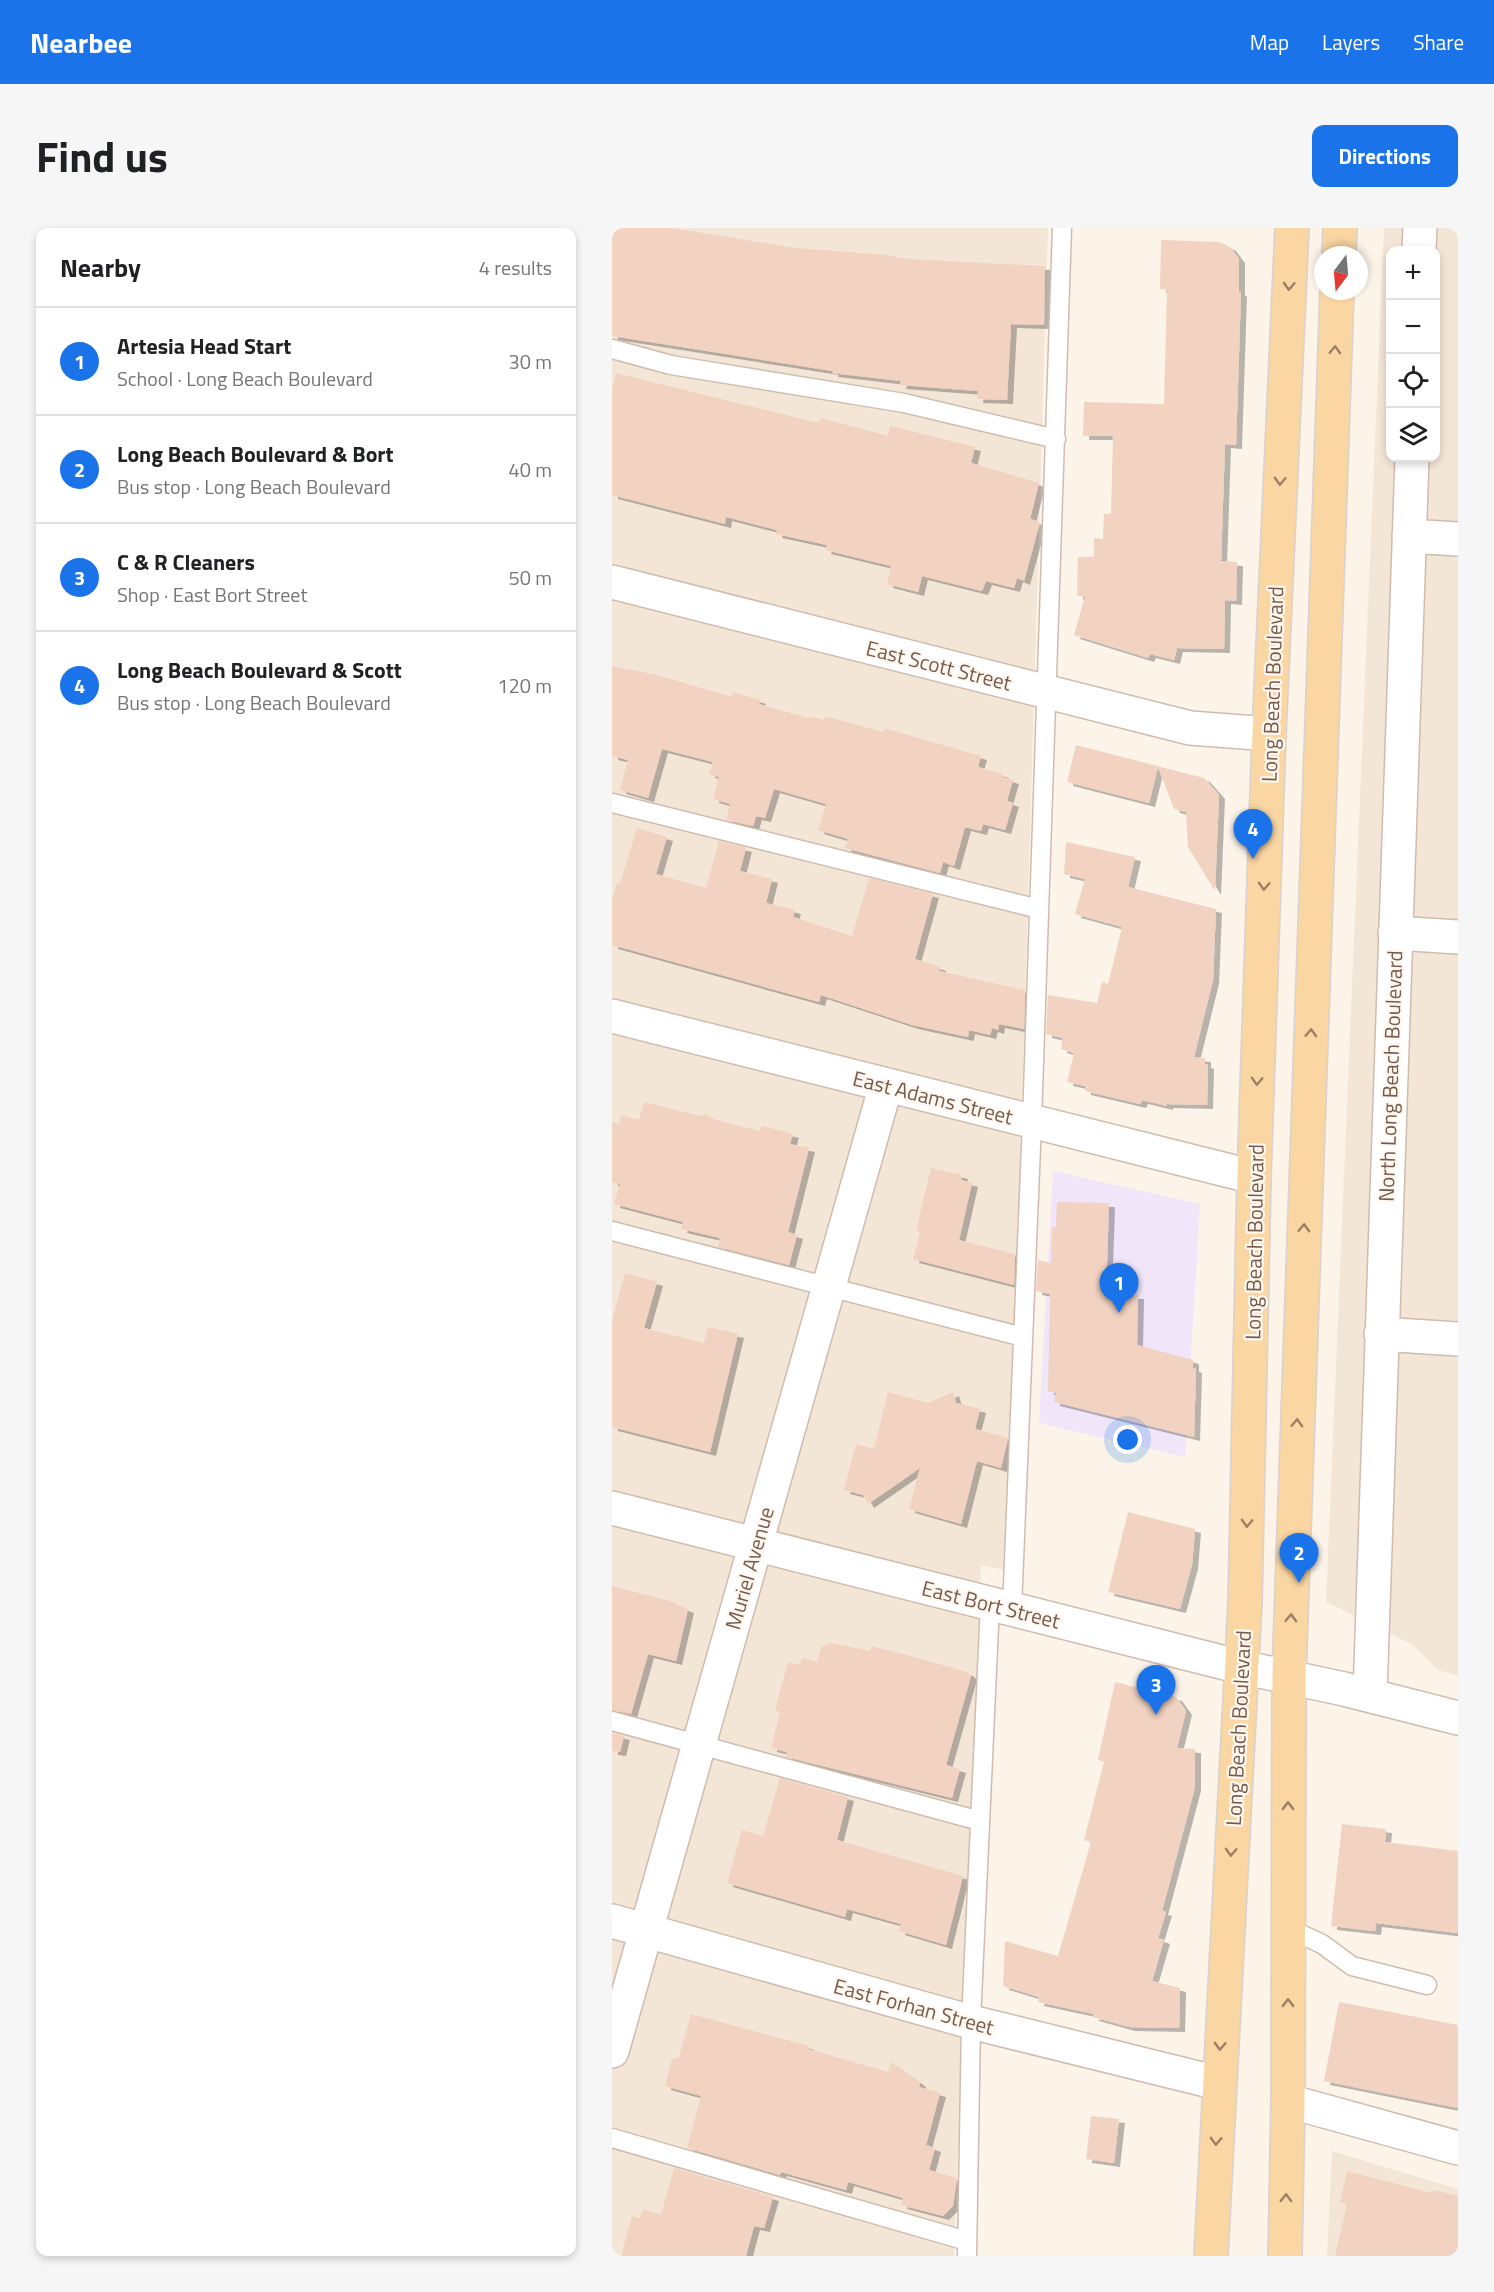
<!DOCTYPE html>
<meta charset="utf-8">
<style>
:root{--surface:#fff;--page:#f6f6f6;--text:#202124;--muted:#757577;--line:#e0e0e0;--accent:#1a73e8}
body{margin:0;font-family:"Titillium Web",sans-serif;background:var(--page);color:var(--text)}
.controls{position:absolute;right:18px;top:18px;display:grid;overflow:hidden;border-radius:12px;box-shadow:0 3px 9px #0003}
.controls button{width:54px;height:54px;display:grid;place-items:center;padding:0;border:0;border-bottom:2px solid var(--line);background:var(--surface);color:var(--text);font:30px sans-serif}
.compass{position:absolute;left:702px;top:18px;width:54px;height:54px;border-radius:50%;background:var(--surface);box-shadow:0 3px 9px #0003;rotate:196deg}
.you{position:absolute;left:516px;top:1212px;width:21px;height:21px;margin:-15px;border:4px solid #fff;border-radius:50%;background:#1a73e8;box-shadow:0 0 0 9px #1a73e833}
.badge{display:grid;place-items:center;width:39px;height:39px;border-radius:50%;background:var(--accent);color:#fff;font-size:20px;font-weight:700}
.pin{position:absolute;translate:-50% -50px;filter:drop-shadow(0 2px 3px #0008)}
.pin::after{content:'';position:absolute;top:32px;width:21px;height:18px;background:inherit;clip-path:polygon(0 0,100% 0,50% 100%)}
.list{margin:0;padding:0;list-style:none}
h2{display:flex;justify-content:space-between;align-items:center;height:78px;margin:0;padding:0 24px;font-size:26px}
h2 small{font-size:20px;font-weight:400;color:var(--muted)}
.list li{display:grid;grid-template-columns:39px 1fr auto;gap:18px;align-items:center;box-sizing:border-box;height:108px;padding:0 24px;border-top:2px solid var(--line)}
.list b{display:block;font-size:22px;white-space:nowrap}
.list p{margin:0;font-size:20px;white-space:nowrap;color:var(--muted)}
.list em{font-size:20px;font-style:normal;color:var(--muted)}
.icon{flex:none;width:33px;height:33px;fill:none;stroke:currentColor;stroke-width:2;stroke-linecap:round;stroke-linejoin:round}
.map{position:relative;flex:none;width:846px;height:2028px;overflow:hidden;border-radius:12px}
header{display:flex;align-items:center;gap:36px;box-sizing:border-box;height:84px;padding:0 30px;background:var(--accent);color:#fff}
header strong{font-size:28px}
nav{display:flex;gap:33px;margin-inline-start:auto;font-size:21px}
.intro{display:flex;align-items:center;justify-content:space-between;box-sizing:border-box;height:144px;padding:0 36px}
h1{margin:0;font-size:42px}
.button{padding:15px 27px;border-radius:12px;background:var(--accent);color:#fff;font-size:21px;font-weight:700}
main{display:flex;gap:36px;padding:0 36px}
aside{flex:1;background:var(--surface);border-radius:12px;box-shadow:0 3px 9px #0003}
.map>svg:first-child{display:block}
.residential{fill:#f4e6d7;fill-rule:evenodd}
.education{fill:#f1e5f9}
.building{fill:#f2d2c1;filter:url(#shadow)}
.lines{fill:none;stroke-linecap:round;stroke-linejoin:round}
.service-casing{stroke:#cfbcae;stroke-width:21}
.minor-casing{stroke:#cfbcae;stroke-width:36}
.primary-casing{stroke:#d9d1cd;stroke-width:36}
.service{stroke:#fff;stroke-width:18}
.minor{stroke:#fff;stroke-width:33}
.primary{stroke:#fad6a3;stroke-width:33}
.oneway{stroke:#9e7f66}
.labels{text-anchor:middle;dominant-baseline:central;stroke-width:4.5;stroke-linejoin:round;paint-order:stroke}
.street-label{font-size:21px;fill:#775a4c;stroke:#fff8f0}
</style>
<header>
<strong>Nearbee</strong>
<nav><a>Map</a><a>Layers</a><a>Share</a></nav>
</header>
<div class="intro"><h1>Find us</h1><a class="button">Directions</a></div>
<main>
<aside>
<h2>Nearby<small>4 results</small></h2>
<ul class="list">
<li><span class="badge">1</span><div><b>Artesia Head Start</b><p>School · Long Beach Boulevard</p></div><em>30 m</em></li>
<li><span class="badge">2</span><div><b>Long Beach Boulevard &amp; Bort</b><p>Bus stop · Long Beach Boulevard</p></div><em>40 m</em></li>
<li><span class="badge">3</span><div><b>C &amp; R Cleaners</b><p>Shop · East Bort Street</p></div><em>50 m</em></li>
<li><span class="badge">4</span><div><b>Long Beach Boulevard &amp; Scott</b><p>Bus stop · Long Beach Boulevard</p></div><em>120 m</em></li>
</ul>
</aside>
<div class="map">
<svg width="846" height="2028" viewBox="0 0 846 2028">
<defs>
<filter id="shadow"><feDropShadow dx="6" dy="4" stdDeviation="0" flood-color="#0004"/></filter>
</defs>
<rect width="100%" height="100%" fill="#fcf4e9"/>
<path class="residential" d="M0,0H436L396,1343L369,1337L342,2028H0Z
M772,0H846V1448L826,1442L801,1417L714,1374ZM778,22H824V230H778Z
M720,1923L846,1961V2028H715Z"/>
<path class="education" d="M441,943L588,976L573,1229L427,1195Z"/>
<path class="building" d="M0,0H60L183,20L276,27L295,31L433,38L432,97L399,96L395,172L365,171L366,163L288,157L289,153L220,145L221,143L0,108Z
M549,12L607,14L618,19L627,31V64H629L624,217L613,216L609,333L625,334L624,373L613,372L612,421L565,420L562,432L538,426L536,430L462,407L473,368H465L466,329H482V310L491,311L492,286H499L501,208H471L472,174L552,176L555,61H548Z
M4,145L207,195L209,190L276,208L278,198L363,219L359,235L427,255L418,291L428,294L412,353L405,350L402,360L374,353L370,363L310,348L306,364L275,356L279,338L213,322L215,317L164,306L165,302L114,289L113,296L0,267V163Z
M0,438L45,447L120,469L121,464L148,472L147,476L196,490L197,488L212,492L213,488L271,504L272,500L369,528L366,539L391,546L390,549L401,552L395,573L401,575L393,602L371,596L369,603L353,599L342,638L331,634L328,645L233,620L236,611L206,602L214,576L162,561L153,590L144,588L141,598L114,592L118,576L101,571L107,549L97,546L101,534L50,521L36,570L8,562L16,532L0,528Z
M464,517L592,550L607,567L603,663L576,619L574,584L562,581L546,539L537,575L455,554Z
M25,600L55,609L44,646L94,660L107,613L134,620L128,643L160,651L154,675L183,682L181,689L240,708L257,650L321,666L303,731L328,739L327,743L413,762L412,801L387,796L386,802L380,800L378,807L357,802L356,809L300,797L209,767L207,774L0,717V672L5,655L8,656Z
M454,614L523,629L516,659L604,681L601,752L582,829L593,830V836L596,837L595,877L555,876V878L530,872L528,876L473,863V858L455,854L462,825L449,821L451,810L434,806L436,767L485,775L490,754L496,756L510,699L463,686L473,651L452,646Z
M32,874L89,888L93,886L104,892L148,903L150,898L181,906L178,916L197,920L176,1004L185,1007L177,1037L106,1019L108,1010L69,1001L71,994L2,976L8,956L0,954V894L7,896L9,887L27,892Z
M319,940L350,947L349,952L360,955L347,1012L403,1026L402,1057L301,1031L308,1004H304L307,990Z
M445,974L497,975L494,1066L526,1067L525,1117L581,1132V1140L584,1141L582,1209L442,1174L444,1165L436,1163L438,1066L424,1063L426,1032L439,1035L440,999H444Z
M13,1045L45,1054L32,1100L92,1115L96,1099L126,1106L98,1224L0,1199V1093Z
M276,1164L316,1175L341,1164L344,1175L368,1181L363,1201L396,1210L389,1240L365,1233L349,1296L297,1281L308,1240L256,1276L251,1267L232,1262L244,1216L262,1221Z
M516,1284L583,1301L580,1337L568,1381L496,1364Z
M0,1358L65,1375V1377L76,1381L64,1433L36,1426L19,1486L0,1482Z
M220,1415L258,1423L259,1418L288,1425L355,1444L359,1448L334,1537L348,1541L340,1570L174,1529L175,1524L159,1520L168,1484L163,1482L176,1434L188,1437L190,1430L205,1434L209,1419Z
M503,1454L564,1469L574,1483L565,1520L583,1521V1559L550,1683L554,1684L546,1710L552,1712L540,1753L568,1760L567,1800L517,1799L481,1789L482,1786L426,1774L427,1769L391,1758L393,1713L446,1728L479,1614L472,1612L492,1534L486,1532Z
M0,1505L12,1508L8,1524L0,1523Z
M168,1550L236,1569L225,1612L351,1648L334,1717L287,1703L289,1696L235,1681L233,1689L115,1655L130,1602L151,1608Z
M730,1596L774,1601L773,1614L846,1623V1705L764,1695L763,1703L719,1698Z
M727,1774L846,1797V1880L712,1853Z
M79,1786L197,1818L196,1821L276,1844L279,1834L308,1855L307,1859L328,1865L314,1917L323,1920L317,1942L345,1950L341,1978L331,1988L289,1977L291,1970L236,1954L234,1962L169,1944L168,1947L75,1920L89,1868L53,1858L60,1831L67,1829Z
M479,1888L507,1891L502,1935L474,1931Z
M62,1940L161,1969L152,2000L142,1998L134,2028H9L20,1988L28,1990L31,1981L49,1987Z
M735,1943L820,1965L821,1962L846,1968V2028H723L735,1976L728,1974Z"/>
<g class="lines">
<g class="service-casing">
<path id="service" d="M0,121L59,137L292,175L444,211
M0,575L427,681
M0,1003L411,1109
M400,1381L420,894L450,0
M0,1493L368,1593
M676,1700L710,1716L740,1738L815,1757
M0,1910L355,2013
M355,2028L359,1794L378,1376"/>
</g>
<g class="minor-casing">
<path id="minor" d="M807,22L808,0
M797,308L846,311
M0,354L578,500L657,506
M783,705L846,709
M0,788L642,949
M769,1106L846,1111
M0,1280L629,1439L732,1461L846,1490
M758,1467L800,230
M0,1693L359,1794L606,1855
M0,1823L274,857
M676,1873L846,1920"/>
</g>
<g class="primary-casing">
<path id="primary" d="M727,27L728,0
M599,2028L633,1375L642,949L657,506L680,0
M673,2028L676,1873L677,1448L725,63"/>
</g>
<use href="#service" class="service"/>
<use href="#minor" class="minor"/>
<use href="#primary" class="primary"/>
</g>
<defs><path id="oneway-chevron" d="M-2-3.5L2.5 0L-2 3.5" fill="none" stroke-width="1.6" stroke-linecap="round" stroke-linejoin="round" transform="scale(1.5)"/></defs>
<g class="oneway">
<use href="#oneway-chevron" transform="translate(677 58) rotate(93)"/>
<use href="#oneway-chevron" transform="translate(723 122) rotate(-88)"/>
<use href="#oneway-chevron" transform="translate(668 253) rotate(93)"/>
<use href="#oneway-chevron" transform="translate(652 658) rotate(92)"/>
<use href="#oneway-chevron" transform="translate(699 805) rotate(-88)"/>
<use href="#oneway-chevron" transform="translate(645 853) rotate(92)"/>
<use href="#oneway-chevron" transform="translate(692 1000) rotate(-88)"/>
<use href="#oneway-chevron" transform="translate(685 1195) rotate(-88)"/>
<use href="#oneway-chevron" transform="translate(635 1295) rotate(92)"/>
<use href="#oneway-chevron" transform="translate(679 1390) rotate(-88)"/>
<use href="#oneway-chevron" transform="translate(676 1578) rotate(-90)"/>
<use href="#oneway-chevron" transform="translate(619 1624) rotate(93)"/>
<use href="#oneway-chevron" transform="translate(676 1775) rotate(-90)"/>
<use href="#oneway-chevron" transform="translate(608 1818) rotate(93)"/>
<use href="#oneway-chevron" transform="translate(604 1913) rotate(92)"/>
<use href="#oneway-chevron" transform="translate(674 1970) rotate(-89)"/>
</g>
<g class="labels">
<g class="street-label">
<text transform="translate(327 437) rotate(14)">East Scott Street</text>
<text transform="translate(660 456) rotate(-88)">Long Beach Boulevard</text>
<text transform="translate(778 848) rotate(-88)">North Long Beach Boulevard</text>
<text transform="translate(321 869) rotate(14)">East Adams Street</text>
<text transform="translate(642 1014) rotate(-89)">Long Beach Boulevard</text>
<text transform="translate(137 1340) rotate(-74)">Muriel Avenue</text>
<text transform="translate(379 1376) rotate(14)">East Bort Street</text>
<text transform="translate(626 1500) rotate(-87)">Long Beach Boulevard</text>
<text transform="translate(302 1778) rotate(15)">East Forhan Street</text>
</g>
</g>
</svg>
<div class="controls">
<button>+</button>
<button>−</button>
<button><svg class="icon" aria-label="locate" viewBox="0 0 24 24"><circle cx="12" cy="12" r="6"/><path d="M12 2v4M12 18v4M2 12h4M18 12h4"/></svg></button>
<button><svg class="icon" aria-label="layers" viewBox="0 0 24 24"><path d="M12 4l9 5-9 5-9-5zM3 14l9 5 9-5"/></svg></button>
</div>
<svg class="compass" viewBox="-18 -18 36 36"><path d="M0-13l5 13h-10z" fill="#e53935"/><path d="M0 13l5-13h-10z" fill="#757577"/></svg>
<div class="you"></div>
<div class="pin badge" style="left:507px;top:1085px">1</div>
<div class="pin badge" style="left:687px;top:1355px">2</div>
<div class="pin badge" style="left:544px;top:1487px">3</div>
<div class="pin badge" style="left:641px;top:631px">4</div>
</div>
</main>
